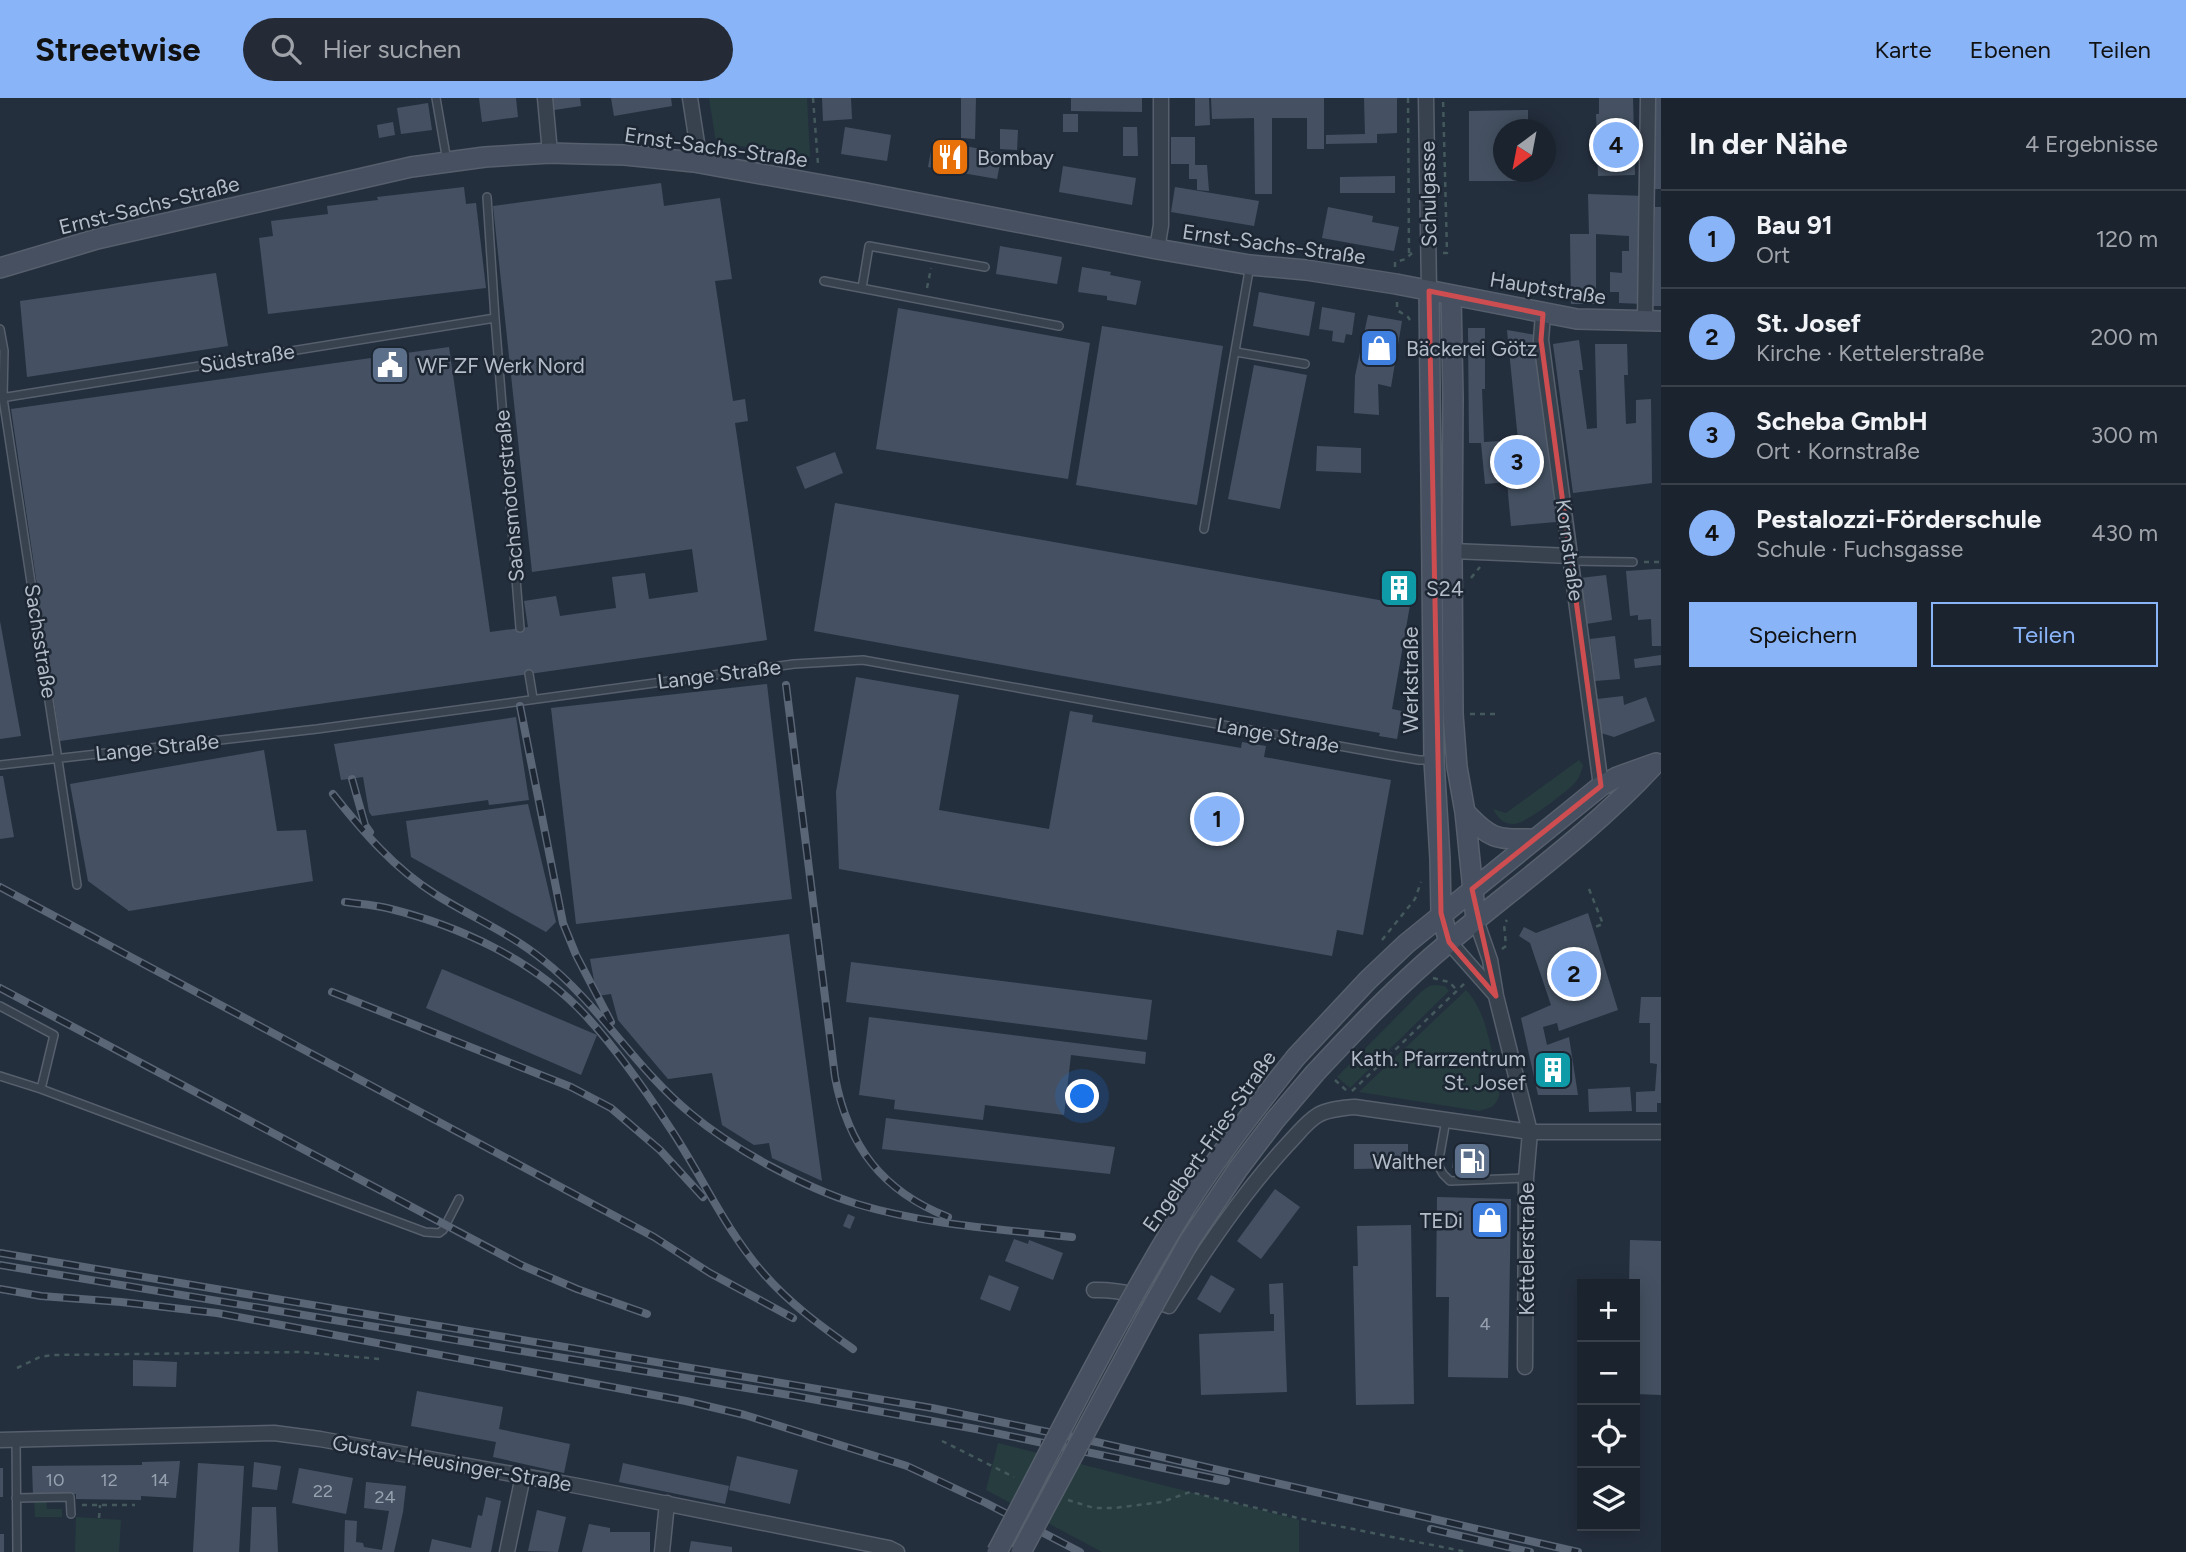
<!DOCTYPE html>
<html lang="de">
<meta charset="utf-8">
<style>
:root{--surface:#1b232e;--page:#242b36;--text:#f1f3f6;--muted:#a0a4aa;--line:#39404a;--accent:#8ab4f8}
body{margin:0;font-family:Figtree,sans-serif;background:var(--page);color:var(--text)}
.controls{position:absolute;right:21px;bottom:21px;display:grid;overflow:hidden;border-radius:0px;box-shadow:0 4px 18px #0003}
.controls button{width:63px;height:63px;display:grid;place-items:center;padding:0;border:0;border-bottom:2px solid var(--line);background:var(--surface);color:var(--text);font:35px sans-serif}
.compass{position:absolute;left:1493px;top:21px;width:63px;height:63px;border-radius:50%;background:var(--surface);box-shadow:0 4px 18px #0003;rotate:212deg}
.you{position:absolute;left:1083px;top:999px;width:24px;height:24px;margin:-18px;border:5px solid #fff;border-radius:50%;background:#1a73e8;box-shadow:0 0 0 10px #1a73e833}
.badge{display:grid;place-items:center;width:46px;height:46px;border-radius:50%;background:var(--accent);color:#111;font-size:23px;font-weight:700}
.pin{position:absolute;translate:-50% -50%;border:4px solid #fff;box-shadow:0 2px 7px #0006}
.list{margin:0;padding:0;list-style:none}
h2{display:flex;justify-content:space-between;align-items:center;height:91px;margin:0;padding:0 28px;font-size:30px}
h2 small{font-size:23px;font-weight:400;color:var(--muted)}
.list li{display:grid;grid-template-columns:46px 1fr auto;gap:21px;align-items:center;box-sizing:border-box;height:98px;padding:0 28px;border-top:2px solid var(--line)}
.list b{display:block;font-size:26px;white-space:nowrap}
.list p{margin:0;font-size:23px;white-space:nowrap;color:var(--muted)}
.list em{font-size:23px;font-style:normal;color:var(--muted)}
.actions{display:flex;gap:14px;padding:21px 28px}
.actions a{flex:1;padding:16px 0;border:2px solid var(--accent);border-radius:0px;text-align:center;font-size:24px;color:var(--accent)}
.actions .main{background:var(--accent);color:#111}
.icon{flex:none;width:38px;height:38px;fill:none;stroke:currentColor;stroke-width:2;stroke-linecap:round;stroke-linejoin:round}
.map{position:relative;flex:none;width:1661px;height:1454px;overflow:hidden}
header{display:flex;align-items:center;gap:42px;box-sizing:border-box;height:98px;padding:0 35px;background:var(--accent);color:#111}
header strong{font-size:33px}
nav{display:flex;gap:38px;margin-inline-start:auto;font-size:24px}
.search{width:490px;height:63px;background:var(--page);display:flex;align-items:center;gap:18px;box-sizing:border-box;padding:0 24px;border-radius:38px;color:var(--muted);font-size:26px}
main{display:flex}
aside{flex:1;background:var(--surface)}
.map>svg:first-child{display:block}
.green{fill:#263c3f}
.building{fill:#455162}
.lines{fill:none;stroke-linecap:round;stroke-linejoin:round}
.lane-casing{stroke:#565f6c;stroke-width:10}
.street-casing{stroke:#565f6c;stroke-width:17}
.secondary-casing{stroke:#565f6c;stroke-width:22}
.path{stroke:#44595c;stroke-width:2.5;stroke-dasharray:5 5;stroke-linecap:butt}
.lane{stroke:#38414e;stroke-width:7}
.street{stroke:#38414e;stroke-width:14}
.secondary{stroke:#465061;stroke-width:19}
.rail-casing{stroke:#5a6575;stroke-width:8}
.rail{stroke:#1d2633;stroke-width:5;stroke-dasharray:16;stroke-linecap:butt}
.secondary-bridge-casing{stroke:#565f6c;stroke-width:22;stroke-linecap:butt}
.secondary-bridge{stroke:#465061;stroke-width:19}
.marked{fill:none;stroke:#ce4d50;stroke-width:5;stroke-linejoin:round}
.labels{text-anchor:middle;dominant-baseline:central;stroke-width:5;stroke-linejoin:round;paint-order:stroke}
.number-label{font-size:18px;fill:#98a1af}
.street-label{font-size:21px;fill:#b4bcc9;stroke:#1d2633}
.poi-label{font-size:21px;fill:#b4bcc9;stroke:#1d2633;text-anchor:start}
</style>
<header>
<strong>Streetwise</strong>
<div class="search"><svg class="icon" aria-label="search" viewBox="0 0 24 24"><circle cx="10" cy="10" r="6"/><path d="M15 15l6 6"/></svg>Hier suchen</div>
<nav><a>Karte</a><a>Ebenen</a><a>Teilen</a></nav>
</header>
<main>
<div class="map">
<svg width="1661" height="1454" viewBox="0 0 1661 1454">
<rect width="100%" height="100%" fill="#242f3e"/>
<path class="green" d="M709,0H807L810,59L716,44Z
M1579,662L1583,667C1581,675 1579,681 1573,687C1563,696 1527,725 1514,726C1503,726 1498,720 1493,711L1506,715Z
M1436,887L1445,888L1449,893L1350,990L1337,979L1421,894L1429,888Z
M1466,892C1484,911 1488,938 1494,962L1479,967L1484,987L1498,984C1501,994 1500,1001 1492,1009L1479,1013L1359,994Z
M998,1345L1299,1422V1454H1102L986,1392Z
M34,1402H46L47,1411H62V1419H35Z
M76,1419L121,1422L119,1454H75Z"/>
<path class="building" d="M479,0H516L518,19L482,24Z
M552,0H580L581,8L554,12Z
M611,0H671L672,8L614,18Z
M822,0H851L852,21L823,23Z
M961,0H976L975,41L961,40Z
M1071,0H1142V14L1071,13Z
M1195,0H1209L1210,27L1195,28Z
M1211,0H1324V51H1307V20H1272V96H1255L1254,20L1212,21Z
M1364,0H1397V35L1377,36V45L1326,46V37L1365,36Z
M1599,0H1633L1635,77L1598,78L1596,16H1599Z
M1654,0H1661V91H1655Z
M428,5L432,32L401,36L397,10Z
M1528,12V32H1504V74H1528V83H1469V13Z
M1063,16H1078V34H1063Z
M393,24L395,37L379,40L377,27Z
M845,29L891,37L887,63L841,56Z
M1123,29H1137L1138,58H1123Z
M1000,31L1018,32L1017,52L1000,51Z
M1171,39H1195V67H1207L1209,93L1197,92V81H1189V66H1171Z
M933,42L1002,55L997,81L928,69Z
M1063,68L1136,80L1132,107L1059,94Z
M1395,78V95H1340V79Z
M661,85L664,108L720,100L732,181L715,183L733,303L745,301L748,323L735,325L767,542L60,643L11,311L449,249L490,534L528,529L524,503L556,498L560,518L616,510L612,479L645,475L649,501L698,494L692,451L532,474L493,108Z
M464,89L466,106L476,105L486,190L268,216L259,140L273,138L271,123L328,116L327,108L378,102L377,99Z
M1175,89L1259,103L1254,128L1171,114Z
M1588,96L1645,98L1644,206L1619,205V194H1610V174L1622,175V153H1629V138L1596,136V206H1571L1570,136H1589Z
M1328,109L1373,118L1372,124L1399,129L1394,153L1322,140Z
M1655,109H1661V208H1653Z
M1000,148L1062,159L1057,186L996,176Z
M1082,169L1111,174L1110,177L1141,183L1136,207L1107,202V198L1078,194Z
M216,175L228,248L27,279L20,203Z
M1259,194L1315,204L1309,238L1253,228Z
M1322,209L1355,215L1352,237L1346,236L1344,245L1332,243L1333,233L1319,231Z
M898,210L1090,245L1068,381L876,351Z
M1368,217L1402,223L1391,289L1378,286L1379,317L1354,315L1355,278Z
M1102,228L1223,248L1197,407L1076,387Z
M1468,230H1485V291H1482L1484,344L1518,342L1507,232L1536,237L1542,309L1549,340L1556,424L1511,428L1507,384L1485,386L1481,345H1469Z
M1579,242L1583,272H1579L1587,331L1597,330L1595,246H1627L1628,277H1624L1626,326L1636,325V302L1651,301L1652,385L1573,395L1553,246Z
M1254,267L1307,277L1280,411L1228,401Z
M1317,348L1361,350V375L1316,373Z
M835,354L843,375L805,391L796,369Z
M835,405L1390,504L1394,475L1408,477L1403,506L1410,507L1392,611L1402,613L1397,641L1379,638L1380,635L814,533Z
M1656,471H1661V548H1652L1651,521L1638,522V517L1630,518L1626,473Z
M1606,477L1612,522L1586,526L1580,480Z
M0,523L21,638L0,641Z
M1615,538L1620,581L1595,583L1590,541Z
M1661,557V567L1635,570L1634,561Z
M856,579L959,597L939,712L1049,731L1070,613L1093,617L1092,624L1241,650L1242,644L1266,648L1264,659L1391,682L1363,837L1337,832L1332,858L839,771L836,694Z
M767,586L792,801L576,826L551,610Z
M1623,598L1624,607L1646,599L1655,623L1614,639L1601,635L1597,601Z
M516,619L529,702L489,707L488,702L372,718L369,714L363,679L341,682L334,646Z
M264,652L277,733L306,732L313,783L129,813L88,783L70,686Z
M0,678H3L14,739L0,741Z
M528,706L556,824L546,834L411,759L406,723Z
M1588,815L1618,912L1559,933L1557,925L1543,929L1547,947L1569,939L1578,997H1538L1521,920L1551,907L1530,845L1519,838L1524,829L1536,835Z
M789,836L822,1083L772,1060L769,1045L754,1047L722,1027L712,975L668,981L618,922L611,896L597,898L590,861Z
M851,864L1152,902L1147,942L846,904Z
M442,871L597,937L581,977L426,910Z
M1641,899H1661V1005H1657V1014H1636V994L1655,993L1657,966L1650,965V925H1639Z
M869,919L1146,954L1145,966L1071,957L1064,1017L985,1007L983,1022L894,1011L895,1002L859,997Z
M1630,989L1632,1013L1589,1014L1588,991Z
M886,1020L1115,1049L1110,1076L882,1051Z
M1354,1046H1408V1070L1354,1071Z
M1454,1054L1473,1056L1471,1073L1452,1070Z
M1275,1091L1300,1109L1261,1161L1237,1143Z
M1437,1099L1511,1101L1508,1280L1448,1279L1449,1199H1436Z
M848,1116L855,1119L850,1131L843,1128Z
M1411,1127L1414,1306L1356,1307L1353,1168H1358L1357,1128Z
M1014,1141L1028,1146L1029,1142L1063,1155L1053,1182L1005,1163Z
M1630,1142L1661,1143V1297L1635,1296L1639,1215H1635V1186H1629Z
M989,1177L1019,1189L1010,1213L980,1201Z
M1211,1177L1235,1191L1220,1215L1197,1201Z
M1283,1185L1287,1294L1201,1297L1199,1236L1274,1233V1216H1270L1269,1186Z
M133,1262L177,1264L176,1289L133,1288Z
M417,1293L503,1309L499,1331L570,1346L564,1375L493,1359L496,1344L411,1328Z
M737,1358L798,1372L790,1406L729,1392Z
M180,1363L176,1400L141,1398V1402L76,1401V1396L33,1397L32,1368L142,1367V1364Z
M254,1364L281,1368L277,1392L252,1389Z
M198,1365L244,1368L239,1454H193Z
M623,1365L729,1388L725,1406L619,1384Z
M0,1370H3V1399H0Z
M299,1370L353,1380L346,1416L292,1405Z
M366,1384L406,1388L403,1414L394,1454H344L345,1422L357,1423L356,1444L363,1445L364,1449L382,1452L389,1413L364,1410Z
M486,1399L501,1403L491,1454H429L432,1441L471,1450L478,1417L482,1418Z
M252,1409H276L278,1454H250Z
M537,1412L566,1419L558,1454L528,1453Z
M589,1426L610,1430V1434H650V1454H582Z
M0,1436H4V1454H0Z
M691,1443L732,1449V1454H689Z"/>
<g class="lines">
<g class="lane-casing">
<path id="lane" d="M436,0L447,63
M487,99L495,220L520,530
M824,183L1059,228
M862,190L869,148L985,169
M0,231L4,253L3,300L77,787
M1236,254L1305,266
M1,300L495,220
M1204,431L1250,167
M1571,463L1633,464
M529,576L533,600
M0,667L317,631L794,566L863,562L1389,657L1419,662H1433
M0,908L54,937L41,991L0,978
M41,991L425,1134L439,1135L443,1132L459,1101
M1446,1022L1438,1067L1443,1076L1450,1083L1526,1080
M16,1342L17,1454
M16,1400L70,1399L71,1416"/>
</g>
<g class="street-casing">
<path id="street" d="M545,0L550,55
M690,0L697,45L694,64
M1426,0L1429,193
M1157,151L1161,127V0
M1543,216L1541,242L1601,688
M1645,222L1648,0
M1452,453L1571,458
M1476,822L1490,862L1496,898L1530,1034L1526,1080L1525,1269
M1449,844L1495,896
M1094,1192C1121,1191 1144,1199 1169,1208C1205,1152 1242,1096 1287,1047C1297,1037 1306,1024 1318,1017C1329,1011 1343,1010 1355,1009L1530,1034H1661
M0,1342L274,1335L320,1341L578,1388L889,1450L897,1454
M507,1454L523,1378
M662,1454L667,1405"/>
</g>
<g class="secondary-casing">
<path id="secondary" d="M0,170L97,141L411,69L485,59L550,55L583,56L625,57L694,64L856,93L1157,151L1250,167L1306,172L1396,186L1577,221L1661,223
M1429,193L1434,662L1440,761L1441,815L1449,844
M1451,197L1453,299L1452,453L1453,616L1457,669L1465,714L1476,822
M1465,714C1491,742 1496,741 1533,741
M1296,959L1368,882L1406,846L1601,688L1617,679L1656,665
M1315,975C1357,930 1400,885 1448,845C1517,787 1592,734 1653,668"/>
</g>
<path class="path" d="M813,0L818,66
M1408,0L1409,157
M1443,155H1447L1443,0
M1395,169V164L1406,161L1412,155
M927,190L931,170
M1397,204V212L1408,219L1410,222
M1644,464H1661
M1471,480L1480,469
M1470,616H1495
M1589,791L1603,826L1592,830
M1382,842L1415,801L1421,784
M1502,851L1506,848L1504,826L1507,822
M1433,880L1449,884L1457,892
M1335,982L1348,994
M1352,993L1466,884
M17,1270L40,1259L53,1257L301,1254L380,1261
M942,1343L1014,1379
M1068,1402L1094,1410H1114L1162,1404L1190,1394L1298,1420L1467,1454
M82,1407H135
M99,1420L100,1407"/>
<use href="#lane" class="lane"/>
<use href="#street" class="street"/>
<use href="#secondary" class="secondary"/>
<g class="rail-casing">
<path id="rail" d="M786,587L835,979C848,1048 882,1093 948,1119
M520,608L563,825L576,857L611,924
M352,681L365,727L370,734
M333,696C363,734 394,770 435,796C471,819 510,835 543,862C599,906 635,970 690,1015C733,1051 803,1089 857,1106C926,1127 1000,1131 1072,1139
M0,789L654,1139L710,1175L793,1220
M345,804C359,806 374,807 387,810C460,828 534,862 586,918C618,953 646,993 672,1033C703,1080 726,1133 764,1176C790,1206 821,1228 853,1251
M0,890L521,1167L577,1191L647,1216
M332,894L571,989L611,1010L660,1052L703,1099
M0,1155L932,1310L1092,1343L1578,1454
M0,1167L795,1298L976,1331L1226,1383
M0,1191L41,1198L121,1204L217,1215L686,1303L745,1317L907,1368L986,1405L1080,1454
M1431,1431L1530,1454"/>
</g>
<use href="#rail" class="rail"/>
<g class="secondary-bridge-casing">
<path id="secondary-bridge" d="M997,1454C1054,1346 1109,1236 1172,1131C1208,1070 1252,1014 1296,959
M1021,1454L1149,1215L1190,1142L1238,1071L1275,1022L1315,975"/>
</g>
<use href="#secondary-bridge" class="secondary-bridge"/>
</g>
<path class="marked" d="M1429,193L1543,216L1541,242L1601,688L1472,791L1496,898L1449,844L1441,815Z"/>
<defs>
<g id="restaurant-square" transform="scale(2.0125)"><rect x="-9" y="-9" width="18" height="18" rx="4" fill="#e8710a" stroke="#1d2633"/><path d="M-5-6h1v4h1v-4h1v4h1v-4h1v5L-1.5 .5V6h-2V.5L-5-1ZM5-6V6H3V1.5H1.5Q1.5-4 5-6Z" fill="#fff"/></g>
<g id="shop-square" transform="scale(2.0125)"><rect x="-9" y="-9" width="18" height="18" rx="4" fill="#3f7fe0" stroke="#1d2633"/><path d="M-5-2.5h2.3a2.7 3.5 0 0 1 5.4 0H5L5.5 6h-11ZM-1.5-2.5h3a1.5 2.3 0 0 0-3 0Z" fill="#fff"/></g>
<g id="civic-square" transform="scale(2.0125)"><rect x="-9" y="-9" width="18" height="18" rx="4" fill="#5c6f8a" stroke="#1d2633"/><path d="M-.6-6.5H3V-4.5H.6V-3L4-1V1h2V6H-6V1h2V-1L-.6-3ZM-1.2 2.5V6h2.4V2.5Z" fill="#fff"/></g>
<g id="building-square" transform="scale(2.0125)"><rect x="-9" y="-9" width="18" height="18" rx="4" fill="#0f9aa8" stroke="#1d2633"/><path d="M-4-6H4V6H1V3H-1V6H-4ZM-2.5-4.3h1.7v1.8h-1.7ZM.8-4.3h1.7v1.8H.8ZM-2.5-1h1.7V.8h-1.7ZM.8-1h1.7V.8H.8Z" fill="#fff"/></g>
<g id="fuel-square" transform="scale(2.0125)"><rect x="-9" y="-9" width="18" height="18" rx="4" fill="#5c6f8a" stroke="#1d2633"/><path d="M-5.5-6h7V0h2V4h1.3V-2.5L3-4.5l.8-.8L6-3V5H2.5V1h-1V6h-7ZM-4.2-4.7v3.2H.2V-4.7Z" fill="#fff"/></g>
</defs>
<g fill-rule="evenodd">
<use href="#restaurant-square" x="950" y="59"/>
<use href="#shop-square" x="1379" y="250"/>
<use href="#civic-square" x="390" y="267"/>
<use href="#building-square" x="1399" y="490"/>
<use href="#building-square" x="1553" y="972"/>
<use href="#fuel-square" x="1472" y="1063"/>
<use href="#shop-square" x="1490" y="1122"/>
</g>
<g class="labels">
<g class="number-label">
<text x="1485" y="1226">4</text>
<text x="55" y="1382">10</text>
<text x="109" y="1382">12</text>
<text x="160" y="1382">14</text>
<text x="323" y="1393">22</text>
<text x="385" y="1399">24</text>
</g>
<g class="street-label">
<text transform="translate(716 49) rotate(8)">Ernst-Sachs-Straße</text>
<text transform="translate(1428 96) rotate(-91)">Schulgasse</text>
<text transform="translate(149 107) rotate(-14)">Ernst-Sachs-Straße</text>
<text transform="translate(1274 146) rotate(8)">Ernst-Sachs-Straße</text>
<text transform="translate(1548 190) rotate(9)">Hauptstraße</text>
<text transform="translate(247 260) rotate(-9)">Südstraße</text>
<text transform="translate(509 398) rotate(-95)">Sachsmotorstraße</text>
<text transform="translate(1570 452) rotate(82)">Kornstraße</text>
<text transform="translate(41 543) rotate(81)">Sachsstraße</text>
<text transform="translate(719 576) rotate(-7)">Lange Straße</text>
<text transform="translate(1410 582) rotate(-90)">Werkstraße</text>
<text transform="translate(1278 637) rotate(10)">Lange Straße</text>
<text transform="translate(157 649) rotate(-6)">Lange Straße</text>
<text transform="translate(1209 1043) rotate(-55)">Engelbert-Fries-Straße</text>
<text transform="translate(1526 1151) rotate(-90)">Kettelerstraße</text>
<text transform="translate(452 1365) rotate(10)">Gustav-Heusinger-Straße</text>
</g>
<g class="poi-label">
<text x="977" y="59">Bombay</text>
<text x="1406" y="250">Bäckerei Götz</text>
<text x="417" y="267">WF ZF Werk Nord</text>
<text x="1426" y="490">S24</text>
<text x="1526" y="960" text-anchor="end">Kath. Pfarrzentrum<tspan x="1526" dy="24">St. Josef</tspan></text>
<text x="1445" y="1063" text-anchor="end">Walther</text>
<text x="1463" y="1122" text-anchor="end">TEDi</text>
</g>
</g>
</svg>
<div class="controls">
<button>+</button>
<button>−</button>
<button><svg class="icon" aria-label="locate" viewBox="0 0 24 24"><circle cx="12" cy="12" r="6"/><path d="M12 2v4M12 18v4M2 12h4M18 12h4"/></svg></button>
<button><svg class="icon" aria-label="layers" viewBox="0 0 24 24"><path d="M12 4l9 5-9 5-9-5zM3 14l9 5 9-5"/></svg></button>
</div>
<svg class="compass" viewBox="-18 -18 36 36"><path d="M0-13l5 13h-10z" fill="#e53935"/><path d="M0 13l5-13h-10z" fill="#a0a4aa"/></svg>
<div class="you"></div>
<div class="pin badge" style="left:1217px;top:721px">1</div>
<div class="pin badge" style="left:1574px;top:876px">2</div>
<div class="pin badge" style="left:1517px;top:364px">3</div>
<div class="pin badge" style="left:1616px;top:47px">4</div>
</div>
<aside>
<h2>In der Nähe<small>4 Ergebnisse</small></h2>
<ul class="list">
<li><span class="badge">1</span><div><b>Bau 91</b><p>Ort</p></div><em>120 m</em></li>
<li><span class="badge">2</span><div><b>St. Josef</b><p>Kirche · Kettelerstraße</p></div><em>200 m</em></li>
<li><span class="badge">3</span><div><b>Scheba GmbH</b><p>Ort · Kornstraße</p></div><em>300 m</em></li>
<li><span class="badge">4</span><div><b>Pestalozzi-Förderschule</b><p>Schule · Fuchsgasse</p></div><em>430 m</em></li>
</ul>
<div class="actions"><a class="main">Speichern</a><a>Teilen</a></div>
</aside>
</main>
